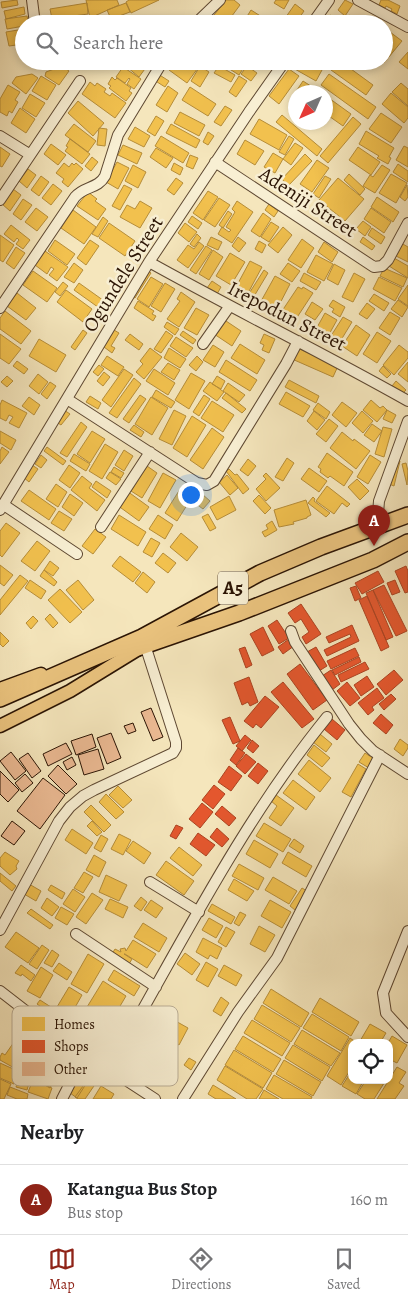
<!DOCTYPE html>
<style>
:root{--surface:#fff;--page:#f2f2f2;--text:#202124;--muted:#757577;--line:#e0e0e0;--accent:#8f2418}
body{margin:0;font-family:Alegreya,serif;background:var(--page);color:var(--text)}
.controls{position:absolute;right:15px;bottom:15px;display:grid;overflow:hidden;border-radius:10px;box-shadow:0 2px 8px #0003}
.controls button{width:45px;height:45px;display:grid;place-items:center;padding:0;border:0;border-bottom:1px solid var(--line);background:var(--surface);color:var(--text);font:25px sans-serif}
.compass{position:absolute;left:288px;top:85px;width:45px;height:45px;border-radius:50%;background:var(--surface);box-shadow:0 2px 8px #0003;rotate:225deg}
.you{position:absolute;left:190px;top:494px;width:18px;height:18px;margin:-12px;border:4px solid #fff;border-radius:50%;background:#1a73e8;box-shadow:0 0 0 8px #1a73e833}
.badge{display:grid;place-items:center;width:32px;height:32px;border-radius:50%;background:var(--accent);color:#fff;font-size:16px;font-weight:700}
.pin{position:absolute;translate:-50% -41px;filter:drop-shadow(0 1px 2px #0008)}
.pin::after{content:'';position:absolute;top:26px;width:18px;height:15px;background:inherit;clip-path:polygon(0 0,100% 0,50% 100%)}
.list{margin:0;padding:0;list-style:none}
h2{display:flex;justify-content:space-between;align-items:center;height:65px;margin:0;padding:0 20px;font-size:21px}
h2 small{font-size:16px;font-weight:400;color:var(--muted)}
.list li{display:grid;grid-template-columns:32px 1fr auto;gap:15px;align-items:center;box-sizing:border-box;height:70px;padding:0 20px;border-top:1px solid var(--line)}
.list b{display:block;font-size:19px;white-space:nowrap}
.list p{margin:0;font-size:16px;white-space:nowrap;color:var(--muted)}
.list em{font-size:16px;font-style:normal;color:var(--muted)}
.icon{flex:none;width:28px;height:28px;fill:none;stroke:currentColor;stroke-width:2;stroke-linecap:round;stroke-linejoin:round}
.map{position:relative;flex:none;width:408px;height:1099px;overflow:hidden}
.search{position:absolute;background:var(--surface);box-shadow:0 2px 8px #0003;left:15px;right:15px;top:15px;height:55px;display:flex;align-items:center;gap:12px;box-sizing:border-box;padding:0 18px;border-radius:28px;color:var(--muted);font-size:19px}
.sheet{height:135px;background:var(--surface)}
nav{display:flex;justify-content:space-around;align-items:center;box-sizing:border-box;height:70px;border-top:1px solid var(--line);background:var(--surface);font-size:14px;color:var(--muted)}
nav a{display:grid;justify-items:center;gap:2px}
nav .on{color:var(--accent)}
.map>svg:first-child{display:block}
.homes{fill:#f2c14e;stroke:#b68d38}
.shops{fill:#e4572e;stroke:#ac4321}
.building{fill:#ebb992;stroke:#2b1404}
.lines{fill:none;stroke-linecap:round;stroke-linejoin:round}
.minor-casing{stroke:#5e4832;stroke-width:12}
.major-casing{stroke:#2b1404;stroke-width:15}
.highway-casing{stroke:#2b1404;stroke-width:18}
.minor{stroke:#f8efd3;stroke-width:10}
.major{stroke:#eac37e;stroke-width:12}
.highway{stroke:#eac37e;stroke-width:15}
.labels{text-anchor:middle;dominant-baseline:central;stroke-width:5;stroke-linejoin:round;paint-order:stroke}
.shield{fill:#f8efd3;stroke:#685642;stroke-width:1}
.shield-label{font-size:19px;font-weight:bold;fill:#2b1404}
.street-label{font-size:20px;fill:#2b1404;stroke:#f8efd3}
.key{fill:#f8efd3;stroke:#baad95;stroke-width:1}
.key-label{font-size:14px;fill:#2b1404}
</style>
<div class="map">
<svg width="408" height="1099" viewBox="0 0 408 1099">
<rect width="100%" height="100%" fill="#f5e6bc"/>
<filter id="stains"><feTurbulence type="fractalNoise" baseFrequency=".004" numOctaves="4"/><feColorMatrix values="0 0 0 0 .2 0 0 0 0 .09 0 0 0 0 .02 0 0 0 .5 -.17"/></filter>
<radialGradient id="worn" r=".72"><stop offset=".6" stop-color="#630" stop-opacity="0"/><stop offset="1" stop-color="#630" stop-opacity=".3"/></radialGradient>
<path class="homes" d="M17,0L18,5L2,8L1,2Z
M86,0H117L119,5L90,18Z
M129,0H159L131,13L126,2Z
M226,0H234L240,5L226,24H207Z
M276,0H289L284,9L274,3Z
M345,0L353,4L345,16L338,10Z
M381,0H388L400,6L397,14L391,11L392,9L386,6L385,8L379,5Z
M87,3L88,14L52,19L50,9Z
M126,3L130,12L111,19L107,10Z
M295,4L304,11L295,24H281Z
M24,7L25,14L6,19L4,11Z
M251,10L273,24H256L246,18Z
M330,15L344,24H326Z
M349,15L356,20L353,24H348L344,21Z
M27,16L28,21H26L27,24H24V26L7,29L5,19Z
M81,18V24H53V19Z
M24,29V44L9,46L6,32Z
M390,32L402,41L384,63L382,61H384V39Z
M408,52V69L399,62Z
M122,61H149L150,62L139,77L121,62Z
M176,61H203L187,83L169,70Z
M221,61H241L246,64L239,75L220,63Z
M297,61H307L322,70L316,81L293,68Z
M337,61H340L373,85L366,95L331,70Z
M62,66L69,71L59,85L45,76L46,72Z
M200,66L209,72L200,87L191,81Z
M219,66L235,75L231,82L214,73Z
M247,66L257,73L251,81L241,74Z
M123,67L141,79L134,89L127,84L130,79L129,78L125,83L116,77Z
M289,69L299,76L279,104L269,96Z
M32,74L38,78L26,94L12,83L16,77Z
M158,74L169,81L165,87L154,80Z
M329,74L376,107L368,119L321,85Z
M41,76L56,85L47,100L32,91Z
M239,76L247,81L236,97L229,92Z
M112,77L115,80L117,78L131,88L129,91L132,93L126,101L109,88L111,86L108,84Z
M303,81L320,92L295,93Z
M90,82L95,86L97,83L106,89L104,92L110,96L112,93L126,103L115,118L82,94Z
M401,83L408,89V106L392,92Z
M8,85L20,92L15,100L18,102L12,113L9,111L7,116L0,112V99Z
M168,86L178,93L167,112L156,105Z
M190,87L216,104L208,116L182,100Z
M391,93L408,107V118L404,123L382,104Z
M30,94L45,103L36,117L22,108Z
M326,96L351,114L343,126L326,114Z
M78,101L104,123L93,136L68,113Z
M225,106L232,110L221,126L214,122Z
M20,108L35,119L26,133L11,123Z
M180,112L205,125L199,136L174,123Z
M381,113L402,127L391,143L369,129Z
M282,115L322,149L317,156L276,122Z
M156,116L164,121L155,136L147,131Z
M353,117L361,124L328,163L320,156Z
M259,119L287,135L279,150L250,134Z
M74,124L96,141L88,152L65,135Z
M171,124L200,140L196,148L166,133Z
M135,127L150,136L144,147L128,139Z
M99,128L107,129L105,146L97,145Z
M366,131L394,148L389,157L391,158L388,164L377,158L379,156L359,144Z
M208,132L214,136L208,145L203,142Z
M161,136L189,153L183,163L155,146Z
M289,136L294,139L285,155L279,152Z
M70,139L90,154L82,164L65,151L68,147L66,146Z
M245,140L264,151L255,165L237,154Z
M295,143L303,148L291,165L283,159Z
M51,144L66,155L58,165L44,154Z
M123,145L142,153L137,164L118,155Z
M404,146L408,148V167L396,160Z
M0,147L10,154L2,167L0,166Z
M358,147L380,162L371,175L349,160Z
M156,148L173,158L166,168L150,157Z
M273,153L283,159L275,173L264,167Z
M305,154L312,161L288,186L282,179Z
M190,155L198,158L193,169L186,166Z
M92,157L98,162L91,171L85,166Z
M317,160L329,168L312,192L300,184Z
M117,162L129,168L118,189L106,182Z
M64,163L69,167L72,163L74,165L76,163L83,169L68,187L62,182L64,179L56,173Z
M174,163L183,168L180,175L171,170Z
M398,164L408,171V182L393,172Z
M133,165L146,172L138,188L125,181Z
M382,165L390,170L375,193L363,186L370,175L373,177Z
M28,169L36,175L27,188L19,181Z
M349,174L365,189L360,195L344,180Z
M391,174L407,183L396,203L379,193Z
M41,176L49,182L39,196L31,190Z
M325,176L331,179L319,198L313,194Z
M176,178L183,183L174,195L167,190Z
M338,178L364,199L345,221L319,200Z
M270,179L286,186L283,191L268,184Z
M53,184L62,191L51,205L42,198Z
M124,185L132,189L120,210L112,206Z
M407,185L408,197L405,201L400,197Z
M13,189L21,195L10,211L2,204Z
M208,191L218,197L203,220L193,213Z
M88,192L97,199L95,201L106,209L98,220L77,206Z
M377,197L399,212L393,222L371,207Z
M219,198L230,205L215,227L204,220Z
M23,199L32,205L21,220L13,214Z
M140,201L152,208L140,228L120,217L127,205L135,209Z
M237,201L253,212L232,243L218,234L222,227L229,232L231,230L226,227L235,212L232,209Z
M269,204L278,211L274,217L265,210Z
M36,208L48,217L37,231L25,222Z
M371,208L391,222L384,233L364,219Z
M73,210L96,227L84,244L61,228Z
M228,211L232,214L223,228L219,225Z
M263,213L271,219L260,237L251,231Z
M192,216L202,223L198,229L188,222Z
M103,217L108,221L98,237L92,234Z
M363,221L371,227L365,236L356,229Z
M271,222L279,227L269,242L261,237Z
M109,223L135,241L125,256L99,238Z
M185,223L197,232L189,242L178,233Z
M11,225L30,240L23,249L16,244L19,240L17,238L14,242L4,234Z
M283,227L292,235L278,253L268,245Z
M372,228L385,237L381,244L368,235Z
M197,234L201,238L194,247L190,244Z
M0,235L14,245L3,262L0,260Z
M211,237L222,242L218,250L207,245Z
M238,237L246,243L239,252L232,246Z
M363,237L375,246L372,250L360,242Z
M302,239L314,248L301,268L288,260Z
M55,240L75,254L67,265L48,251Z
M90,240L99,246L86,265L77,258Z
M259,241L266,245L262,253L255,249Z
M199,242L204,246L188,268L177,260L188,245L194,249Z
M324,242L338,252L332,262L318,252Z
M401,243L408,247V262L394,255Z
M206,246L212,250L196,274L190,270Z
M16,247L25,253L14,269L6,263Z
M213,250L223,257L209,280L199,274Z
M45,251L68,267L57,281L49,275L54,269L51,267L47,274L35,265Z
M230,253L245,262L231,285L216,276Z
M316,255L333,264L324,281L307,272Z
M394,258L408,266V278L389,266Z
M250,261L262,267L248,293L236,287Z
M74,263L83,270L74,283L64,277Z
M288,263L300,271L292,282L280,274Z
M334,264L345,270L338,285L327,279Z
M384,268L407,278L403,287L380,276Z
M147,270L151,273L135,298L131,296Z
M264,270L268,273L253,298L248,295Z
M33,271L57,288L47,302L23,285Z
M304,273L321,282L316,290L300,281Z
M354,273L365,279L353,302L342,297Z
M275,276L290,284L276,311L260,303Z
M151,277L163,284L149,307L137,299Z
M379,277L402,288L395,301L373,289Z
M212,281L221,287L217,294L207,288Z
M63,282L68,286L60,296L55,292Z
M79,283L107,303L102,310L74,290Z
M165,283L175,289L161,312L151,306Z
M408,285V306L398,299Z
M298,287L302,289L303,287L313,293L294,322L280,314Z
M66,290L92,309L83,322L57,302Z
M181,292L195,302L179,327L167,319L180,301L177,299Z
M17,293L36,308L26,320L7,306Z
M374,294L389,303L384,311L369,301Z
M333,300L345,307L340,317L332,312L334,309L329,306Z
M398,300L408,307L402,317L391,309Z
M138,301L154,311L152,314L156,316L153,321L134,308Z
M312,302L323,309L315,320L305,314Z
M367,303L375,309L367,319L359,314Z
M196,308L209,315L197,335L184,328Z
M5,311L31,331L21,344L0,329V318Z
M390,312L400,318L390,335L379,328Z
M325,313L337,320L327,338L315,331Z
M343,317L352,322L338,345L329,339Z
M223,319L241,331L232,346L214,334Z
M167,322L179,329L175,335L164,327Z
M356,325L370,335L357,356L342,346Z
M83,330L87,333L75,350L71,347Z
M114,330L119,333L111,346L115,348L112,353L104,347Z
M166,331L173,336L161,353L154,349Z
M183,331L196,340L193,344L180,335Z
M377,332L391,341L377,363L363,354Z
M0,334L21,349L9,364L0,358Z
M130,334L143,344L139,350L125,340Z
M264,334L275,339L269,353L262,350L264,345L260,343Z
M176,337L193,348L186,357L170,346Z
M39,339L66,355L56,372L29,356Z
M240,344L265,360L257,374L231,358Z
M213,345L224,352L215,367L203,360Z
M399,345L408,352V358L394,375L383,365Z
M150,348L162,357L144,379L136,372L143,364L140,361Z
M169,348L186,359L180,368L164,358Z
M297,348L338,366L333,377L292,359Z
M107,356L124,367L118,376L101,365Z
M197,356L203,362L196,371L189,365Z
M226,360L257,380L250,391L219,372Z
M17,361L28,369L24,374L13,366Z
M408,362V382L398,374Z
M168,363L180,370L174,380L161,372Z
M99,365L104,369L98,376L93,372Z
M383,366L391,374L387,378L379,371Z
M124,369L133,375L111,407L102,400Z
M154,369L175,383L168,395L146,381Z
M104,372L110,377L103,386L97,381Z
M191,373L205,381L189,409L175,400Z
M38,374L48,382L39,394L29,386Z
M7,376L13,381L7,387L1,382Z
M217,376L225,381L221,389L212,384Z
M134,378L141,384L117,418L109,413Z
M289,380L319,396L316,403L285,387Z
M396,381L406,390L401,395L392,386Z
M50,382L56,386L47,399L41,394Z
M210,382L224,392L217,401L203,391Z
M228,383L245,395L239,402L223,391Z
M156,390L175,402L171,408L152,397Z
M286,392L310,406L303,417L279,404Z
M226,393L246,409L242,413L222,398Z
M140,395L146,399L129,423L123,419Z
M204,395L210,399L199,416L193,412Z
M90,396L101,403L98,409L86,402Z
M29,397L40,405L34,415L22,406Z
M151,397L168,408L152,435L135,424Z
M2,400L27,413L19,428L9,423L13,417L9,415L6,421L0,418V405Z
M371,400L380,408L383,406L387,410L377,422L363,410Z
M212,401L234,415L223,432L201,418Z
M342,402L357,413L346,427L332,415Z
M318,403L330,412L326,419L313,410Z
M64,410L70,414L61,425L55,421Z
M174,410L186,416L172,445L159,439Z
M387,410L396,415L392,423L383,419Z
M314,411L325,420L317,430L307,421Z
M362,411L373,421L363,433L352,423Z
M192,416L206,425L187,457L173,448Z
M329,419L338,426L326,442L316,434Z
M81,422L87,427L67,457L60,453Z
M372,424L382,431L374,442L364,435Z
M134,425L144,432L141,437L130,430Z
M383,427L392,429L384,457L375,454Z
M212,428L224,437L203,469L190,460Z
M0,431L16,440L11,450L0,443Z
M92,431L105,439L90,463L77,454Z
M342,432L353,441L354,439L370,451L356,469L330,448Z
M105,444L118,452L102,479L89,471Z
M2,447L9,452L0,464V451Z
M47,447L66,461L63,465L44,451Z
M124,450L133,456L124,471L115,465Z
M327,453L353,472L344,486L330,476L328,478L320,472L321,469L318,467Z
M74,454L90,464L86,471L70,461Z
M41,455L47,460L41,468L35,464Z
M370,455L381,462L368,484L357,477Z
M287,458L294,463L283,481L275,477Z
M248,459L256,466L248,476L240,470Z
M395,460L400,461L394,486L389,484Z
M406,463L408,471L407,485L402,464Z
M32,465L38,469L29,482L23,477Z
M69,465L80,473L70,488L59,480Z
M147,466L157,473L142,498L131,491Z
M114,467L124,473L121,478L111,472Z
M309,468L327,481L319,492L301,479Z
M229,469L235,475L237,474L249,489L243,494L226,471Z
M110,472L121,479L116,485L106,478Z
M163,473L176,480L160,508L148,501Z
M266,473L280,488L266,501L256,489L266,479L263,476Z
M227,475L238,488L230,495L219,482Z
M82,476L92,484L89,488L105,500L97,511L71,490Z
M357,479L369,491L360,500L348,487Z
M96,481L111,491L107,498L92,487Z
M56,484L67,492L58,507L46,499Z
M182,486L194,494L177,521L165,513Z
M327,486L350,504L347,507L342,503L334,514L316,501Z
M29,490L56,509L49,520L21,501Z
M127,491L149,507L139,521L117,505Z
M70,494L83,503L74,516L62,507Z
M202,494L210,501L203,509L195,503Z
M259,495L271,508L265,514L253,501Z
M229,496L236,510L217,520L210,507Z
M313,497L315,499L314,501L330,513L326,517L308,503Z
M306,500L311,515L307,517V518L293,522L294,524L279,527L274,510Z
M59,511L72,519L64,531L51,523Z
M208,514L216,528L210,531L202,517Z
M119,515L146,532L138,546L111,529Z
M158,515L173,525L165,539L149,529Z
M272,521L277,530L265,537L262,532L268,529L266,525Z
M6,523L20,533L2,557L0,555V531Z
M95,529L106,537L93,554L82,546Z
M181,533L198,547L187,561L170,547Z
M151,538L160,543L152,557L143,552Z
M37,541L50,551L35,571L21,561Z
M163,553L176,563L168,573L155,563Z
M120,556L141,572L133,582L112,566Z
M50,561L59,568L53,576L44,570Z
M0,565L13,575L4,586L0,583Z
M44,570L57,582L54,586L40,576Z
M143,572L155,582L147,593L135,583Z
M20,575L28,581L0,615V600Z
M30,580L46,591L41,599L25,588Z
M78,580L94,600L83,610L66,590Z
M60,589L82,612L70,623L48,600Z
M50,614L58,623L53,628L45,619Z
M33,616L38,621L31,629L26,623Z
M0,632L9,641L3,647L0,644Z
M320,734L332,744L326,752L313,742Z
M400,739L408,745V748L403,756L394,749Z
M314,745L330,758L322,767L307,755Z
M365,753L374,759L369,768L359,762Z
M309,760L331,778L320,792L298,774Z
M358,764L366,769L351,797L342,792Z
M293,780L315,797L306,810L283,793Z
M118,786L132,800L123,808L109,795Z
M106,794L124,812L116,819L99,802Z
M276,795L294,808L281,826L269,818L277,806L271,801Z
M91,805L111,825L104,832L84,812Z
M92,821L102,832L97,836L87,826Z
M264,823L291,839L283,852L256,836Z
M72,829L93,843L86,854L65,840Z
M119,834L131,840L123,855L111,849Z
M101,835L108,839L101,852L94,848Z
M294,839L304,846L300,853L289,846Z
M254,840L278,854L270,868L246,854Z
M133,841L151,853L144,864L126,851Z
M179,847L202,865L193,876L170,858Z
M5,852L19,861L16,866L17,869L10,875L0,866V858Z
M288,852L312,866L306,877L282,863Z
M94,855L106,862L99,877L86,870Z
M166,861L194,881L184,895L156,875Z
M239,864L264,878L258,890L232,876Z
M84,872L93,877L83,893L74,888Z
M0,873L16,886L12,891L0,881Z
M106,875L127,885L119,901L99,892Z
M273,877L297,891L289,904L265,890Z
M234,879L254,891L247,901L228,890Z
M29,884L41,891L36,901L24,894Z
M51,885L65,893L62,899L48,890Z
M302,888L307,891L295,910L290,906Z
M73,889L85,897L75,912L63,904Z
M92,893L103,900L86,924L76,917Z
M141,897L147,902L141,911L134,906Z
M47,898L59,907L52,916L41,908Z
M110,899L128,907L123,918L105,909Z
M151,900L163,908L156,918L144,910Z
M270,900L291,912L282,928L261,916Z
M212,904L235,917L231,924L208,911Z
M61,907L74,914L67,925L55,918Z
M31,909L53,925L50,929L27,913Z
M240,912L246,915L239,926L234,923Z
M209,918L223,926L216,938L202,930Z
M143,923L167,938L159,952L134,937Z
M259,926L275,935L265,952L250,944Z
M226,927L235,932L226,947L218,942Z
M16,932L39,948L28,963L5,947Z
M203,938L222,948L217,959L210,955L208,959L196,952Z
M133,940L156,954L147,968L125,954H124L132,959L129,964L112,954L115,949L121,952L120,949L125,948L126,951Z
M42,945L49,950L37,969L29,964Z
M52,950L59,955L52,967L44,963Z
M185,953L200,964L192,975L177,964Z
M88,954L104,964L87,993L71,984Z
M206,962L218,969L208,987L196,980Z
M59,963L72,972L67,980L53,971Z
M21,965L35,975L31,981L22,974L21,976L15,973Z
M224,965L242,975L236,986L218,976Z
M41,967L53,975L40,998L27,991Z
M114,970L140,986L134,996L108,980Z
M103,981L126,996L100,1040L76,1025Z
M69,987L82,995L68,1020L54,1012Z
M271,989L309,1013L301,1027L263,1003Z
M221,997L229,1003L221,1016L213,1011Z
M320,998L359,1022L351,1036L312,1012Z
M40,1000L54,1009L51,1014L37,1004Z
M262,1005L300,1028L291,1042L254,1019Z
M312,1014L349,1037L341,1051L303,1028Z
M172,1019L188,1028L179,1045L163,1035Z
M252,1020L290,1043L282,1056L244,1033Z
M370,1024L386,1033L380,1043H364L360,1041Z
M23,1029L31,1035L14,1059L19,1062L16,1069L0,1060V1057L2,1053L5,1055Z
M302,1030L340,1053L331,1066L294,1044Z
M243,1036L281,1059L273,1072L235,1049Z
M392,1036L407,1045L397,1063L389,1059L388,1043Z
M350,1038L357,1043H352V1067L341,1085L327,1076Z
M293,1045L330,1067L322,1081L285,1058Z
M234,1050L272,1073L263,1088L225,1065Z
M189,1058L196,1062L191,1070L184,1065Z
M284,1060L321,1082L313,1096L276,1074Z
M0,1063L20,1072L14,1084L0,1078Z
M225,1066L263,1089L256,1099H247L217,1080Z
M397,1067L406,1072L399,1083L404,1086L395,1099H377Z
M21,1070L32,1073L27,1090L16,1087Z
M352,1070V1080H364L356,1094L342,1086Z
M38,1073L53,1082L50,1088L34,1079Z
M274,1075L312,1097L311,1099H283L266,1089Z
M89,1078L96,1083L85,1099H78L75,1097Z
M0,1079L11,1084L4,1099H0Z
M33,1080L52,1088L48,1099L28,1092Z
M78,1080L86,1084L77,1098L70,1093Z
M366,1080H386L374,1099H365L357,1094Z
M213,1085L236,1099H216L208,1094Z
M101,1086L114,1094L111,1099H93Z
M10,1087L28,1094L27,1099H17L7,1095Z
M264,1090L279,1099H259Z"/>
<path class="shops" d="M406,566L408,571V592L405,593L395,571Z
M378,571L384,582L362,594L355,583Z
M395,580L400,592L392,595L387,583Z
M384,585L407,631L396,636L373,590Z
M356,586L361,598L355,601L350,588Z
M373,590L393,637L386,640L366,593Z
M367,596L389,647L381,651L359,600Z
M301,604L321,634L306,644L302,637L309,632L301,619L295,623L288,613Z
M277,620L289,638L279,644L268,626Z
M352,625L359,641L327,656L324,650L351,637L350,634L329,643L326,637Z
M263,627L274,650L262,656L250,634Z
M289,639L294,646L283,654L278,647Z
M245,647L252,665L246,668L239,649Z
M316,647L327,666L319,671L307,652Z
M355,648L359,656L331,669L327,661Z
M359,657L361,662L335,675L332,670Z
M365,662L369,669L341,682L338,675Z
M300,664L327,700L313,710L287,674Z
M331,670L340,684L332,690L322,676Z
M394,670L403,680L386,695L377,684Z
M367,676L374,687L361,696L354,685Z
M249,677L258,702L250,706L248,702L242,705L234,683Z
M283,682L314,719L302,728L271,692Z
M347,682L360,698L350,706L337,691Z
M377,688L384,698L372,707L374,710L368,715L358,703Z
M391,694L396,699L384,710L379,704Z
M265,696L279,707L261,728L256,724L253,728L244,721Z
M381,714L393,725L386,734L373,723Z
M230,717L240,741L233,744L222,720Z
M332,719L345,730L337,740L324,729Z
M245,735L251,740L242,751L236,746Z
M252,740L259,746L253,753L247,748Z
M238,748L245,753L236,765L230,760Z
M246,754L256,762L245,774L236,766Z
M258,763L268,771L258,784L248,776Z
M229,766L242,776L231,791L218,782Z
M214,785L225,794L213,809L202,800Z
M202,803L213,812L200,828L189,819Z
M222,806L236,818L229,826L215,814Z
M176,825L183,828L176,839L170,836Z
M217,828L229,839L222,847L210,837Z
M198,833L215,845L206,856L190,844Z"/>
<path class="building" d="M151,708L163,737L153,741L141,712Z
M133,723L136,731L128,734L124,726Z
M111,733L121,758L107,764L97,738Z
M92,734L96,747L76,755L71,741Z
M66,743L72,754L48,766L43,754Z
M98,749L104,769L84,775L78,755Z
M11,752L26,771L15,780L0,761Z
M28,753L41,771L32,778L19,759Z
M72,757L76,765L67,770L63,762Z
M58,765L77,784L66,794L48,776Z
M0,771L19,790L8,802L0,794Z
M25,774L33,783L22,792L15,783Z
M43,778L65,795L40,829L17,811Z
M12,821L25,831L14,845L1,836Z"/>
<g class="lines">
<g class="minor-casing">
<path id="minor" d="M32,0L35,24
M358,0L408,27
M195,24L220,0
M312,24L329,0
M0,136L29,154
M215,162L374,267L382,266L388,260L408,223
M0,200L80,81
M149,262C235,310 323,353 408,401
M0,308L75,197C84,186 98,189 105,176L118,135L163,61
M203,344L229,307
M67,399L197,483L207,485L214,481L286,364L298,341
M4,505L77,554
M0,510L149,262L249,112L285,61
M377,526L379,501L408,421
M101,527L150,452
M291,631L295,642L349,724L361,739L373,751L408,774
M150,882L199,912
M0,930L59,821L70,807L83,796L94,790L173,753L176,748V742L145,645
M408,931L383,993L386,1013L408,1037
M76,934L156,987
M0,991L84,1056L109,1069L155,1099
M109,1069C178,950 240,824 327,717
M62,1099L84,1056
M183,1099L238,1012L277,958L380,755"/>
</g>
<g class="major-casing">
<path id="major" d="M0,689L41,674
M0,726L70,691L145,645"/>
</g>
<g class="highway-casing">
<path id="highway" d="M138,648L239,613L373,560L408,542
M0,699L142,637L260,573L321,547L408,515"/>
</g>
<use href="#minor" class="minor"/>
<use href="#major" class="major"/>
<use href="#highway" class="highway"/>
</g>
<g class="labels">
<rect class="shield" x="218" y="571.5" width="30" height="33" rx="4"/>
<g class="shield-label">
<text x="233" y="588">A5</text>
</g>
<g class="street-label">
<text transform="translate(308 202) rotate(33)">Adeniji Street</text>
<text transform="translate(123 274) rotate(-58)">Ogundele Street</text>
<text transform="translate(287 316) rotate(27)">Irepodun Street</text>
</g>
</g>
<rect x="12" y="1006" width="166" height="80" rx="8" class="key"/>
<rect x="22" y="1017" width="23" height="14" fill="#f2c14e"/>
<rect x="22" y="1040" width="23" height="13" fill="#e4572e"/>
<rect x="22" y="1062" width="23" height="14" fill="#ebb992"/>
<g class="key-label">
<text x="54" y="1029">Homes</text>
<text x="54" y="1051">Shops</text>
<text x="54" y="1074">Other</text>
</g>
<rect width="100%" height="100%" filter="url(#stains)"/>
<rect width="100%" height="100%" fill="url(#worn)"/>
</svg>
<div class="controls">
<button><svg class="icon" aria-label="locate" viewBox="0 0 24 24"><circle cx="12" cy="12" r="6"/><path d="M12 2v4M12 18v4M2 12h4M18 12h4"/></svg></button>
</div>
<svg class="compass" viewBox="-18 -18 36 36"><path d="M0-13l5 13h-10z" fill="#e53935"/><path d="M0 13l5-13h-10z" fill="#757577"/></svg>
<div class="you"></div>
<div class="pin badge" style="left:374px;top:546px">A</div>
<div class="search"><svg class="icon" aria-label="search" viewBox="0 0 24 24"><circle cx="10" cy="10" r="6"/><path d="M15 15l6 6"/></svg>Search here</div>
</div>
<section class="sheet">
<h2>Nearby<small></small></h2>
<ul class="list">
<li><span class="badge">A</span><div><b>Katangua Bus Stop</b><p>Bus stop</p></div><em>160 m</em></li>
</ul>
</section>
<nav>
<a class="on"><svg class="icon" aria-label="map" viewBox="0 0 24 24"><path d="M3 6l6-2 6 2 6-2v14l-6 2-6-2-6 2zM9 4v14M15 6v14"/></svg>Map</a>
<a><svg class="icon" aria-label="directions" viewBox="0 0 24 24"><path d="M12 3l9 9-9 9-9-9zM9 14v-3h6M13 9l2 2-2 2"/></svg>Directions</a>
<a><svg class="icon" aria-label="saved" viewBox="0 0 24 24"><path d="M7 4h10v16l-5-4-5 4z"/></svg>Saved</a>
</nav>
